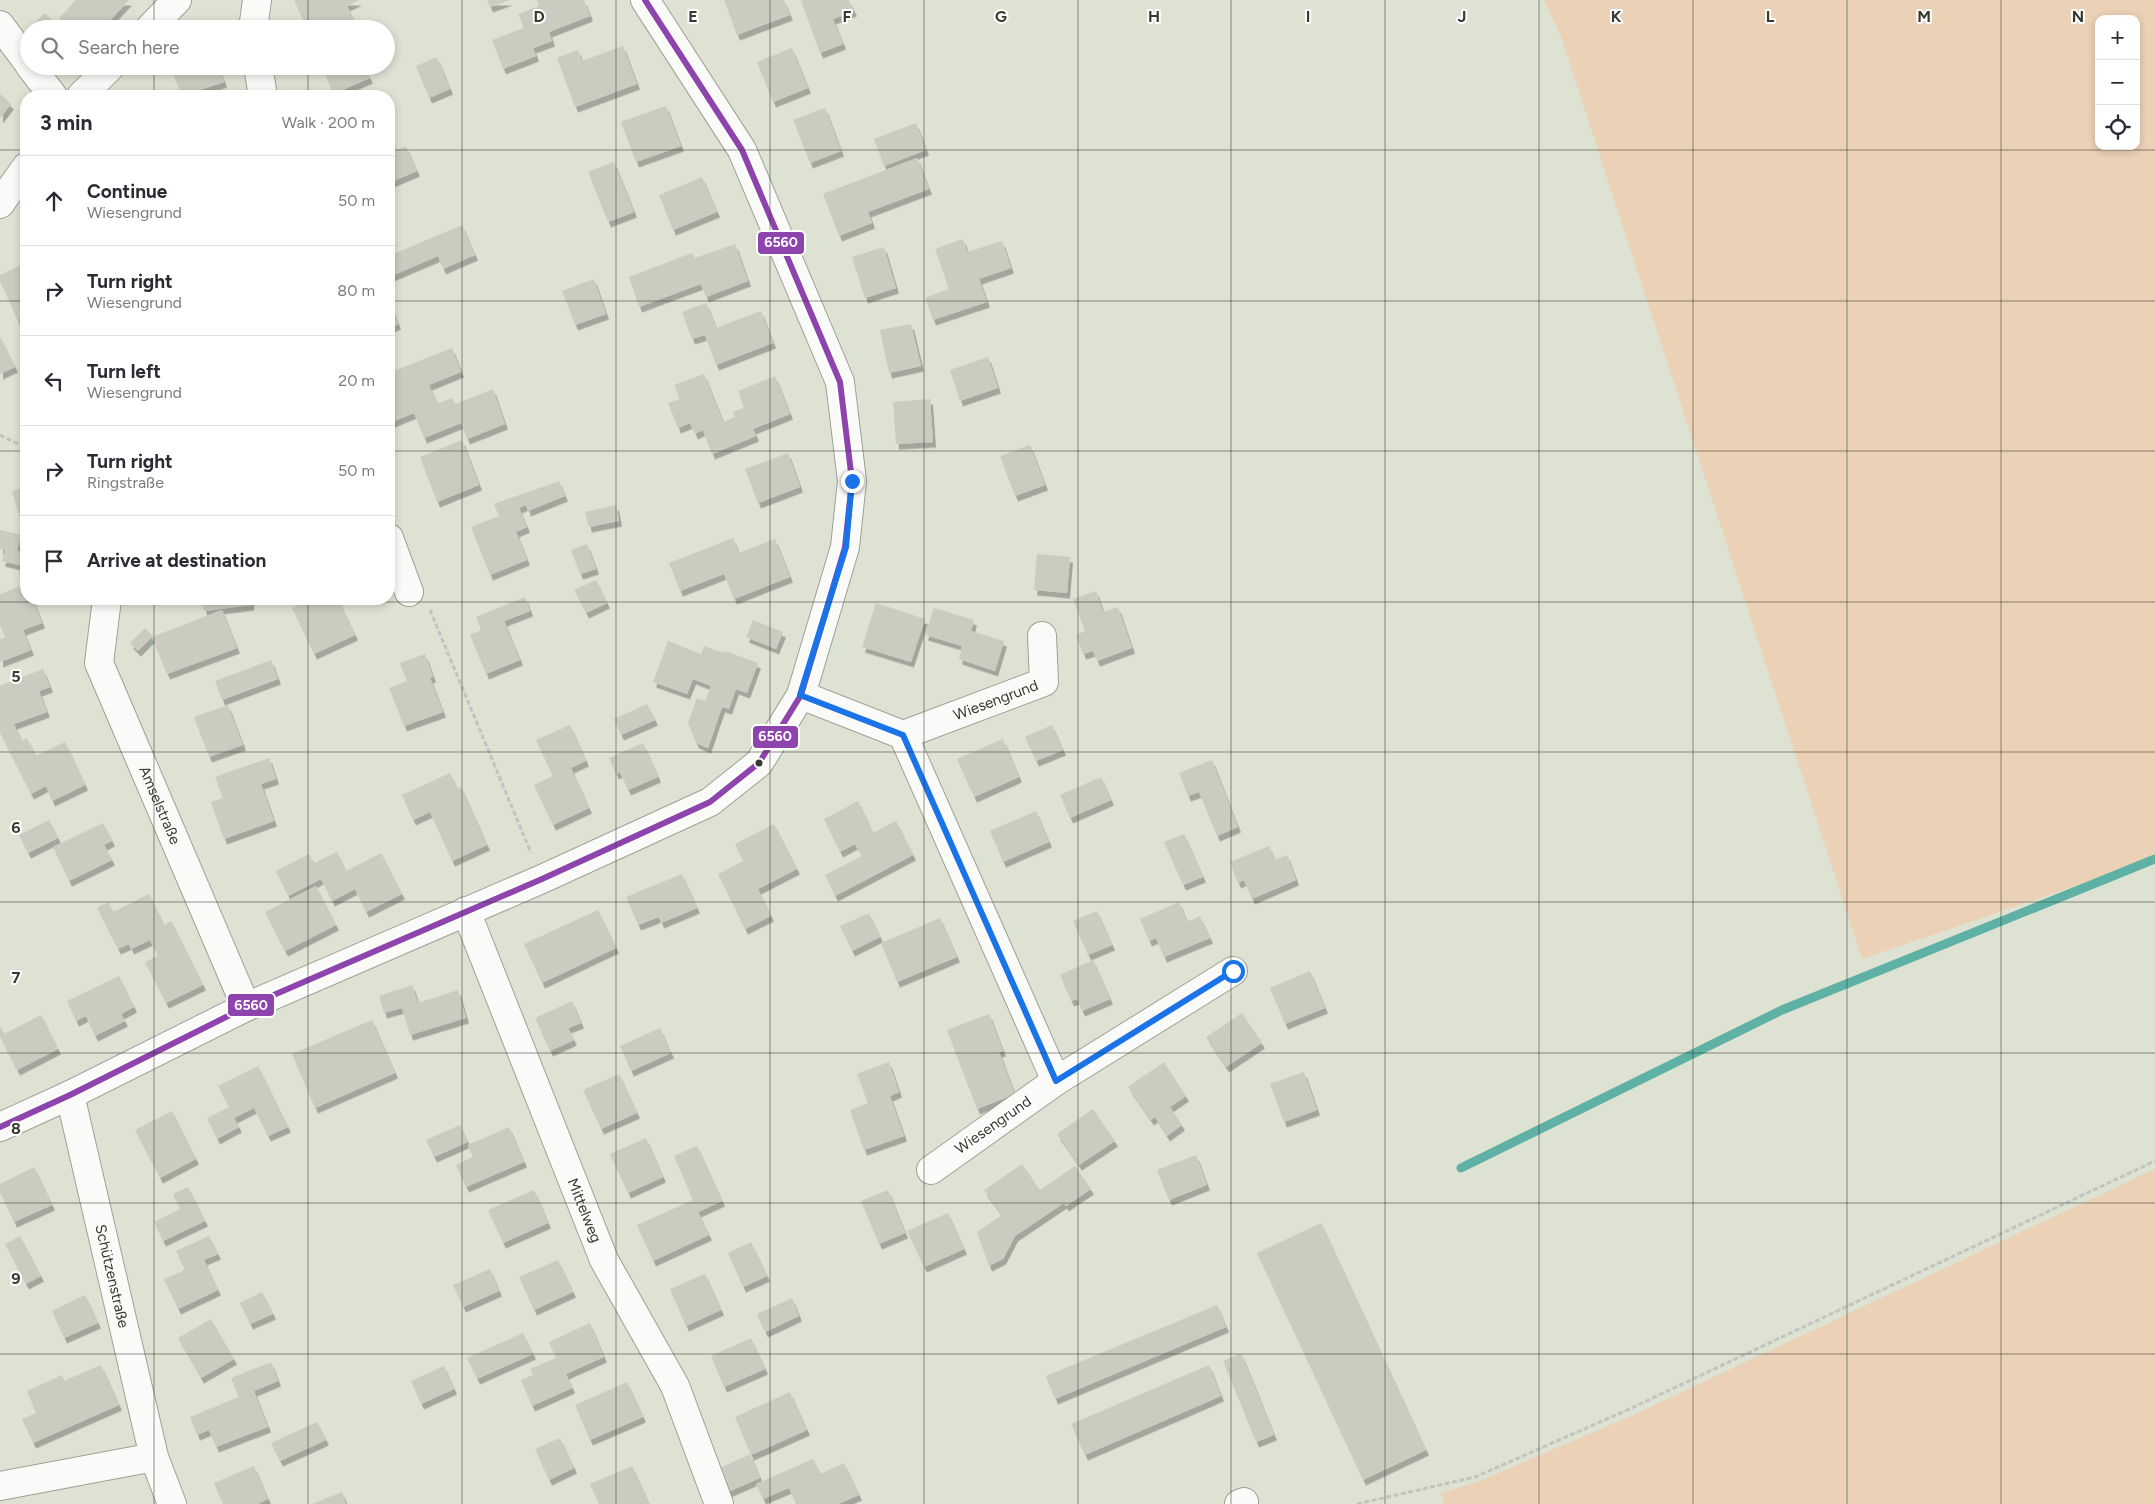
<!DOCTYPE html>
<meta charset="utf-8">
<style>
:root{--surface:#fff;--page:#f2f2f3;--text:#2b2b33;--muted:#7c7c81;--line:#e1e1e2}
body{margin:0;font-family:Figtree,sans-serif;background:var(--page);color:var(--text)}
.controls{position:absolute;right:15px;top:15px;display:grid;overflow:hidden;border-radius:10px;box-shadow:0 2px 8px #0003}
.controls button{width:45px;height:45px;display:grid;place-items:center;padding:0;border:0;border-bottom:1px solid var(--line);background:var(--surface);color:var(--text);font:25px sans-serif}
.stop{position:absolute;width:15px;height:15px;margin:-11px;border:4px solid #1a73e8;border-radius:50%;background:#fff}
.stop.end{background:#1a73e8;border-color:#fff;box-shadow:0 1px 5px #0008}
.list{margin:0;padding:0;list-style:none}
h2{display:flex;justify-content:space-between;align-items:center;height:65px;margin:0;padding:0 20px;font-size:21px}
h2 small{font-size:16px;font-weight:400;color:var(--muted)}
.list li{display:grid;grid-template-columns:32px 1fr auto;gap:15px;align-items:center;box-sizing:border-box;height:90px;padding:0 20px;border-top:1px solid var(--line)}
.list b{display:block;font-size:19px;white-space:nowrap}
.list p{margin:0;font-size:16px;white-space:nowrap;color:var(--muted)}
.list em{font-size:16px;font-style:normal;color:var(--muted)}
.icon{flex:none;width:28px;height:28px;fill:none;stroke:currentColor;stroke-width:2;stroke-linecap:round;stroke-linejoin:round}
.map{position:relative;flex:none;width:2155px;height:1504px;overflow:hidden}
.search{position:absolute;background:var(--surface);box-shadow:0 2px 8px #0003;left:20px;top:20px;width:375px;height:55px;display:flex;align-items:center;gap:12px;box-sizing:border-box;padding:0 18px;border-radius:28px;color:var(--muted);font-size:19px}
.panel{position:absolute;background:var(--surface);box-shadow:0 2px 8px #0003;left:20px;top:90px;width:375px;height:515px;border-radius:20px}
.map>svg:first-child{display:block}
.green{fill:#ebd1b6;fill-rule:evenodd}
.lines{fill:none;stroke-linecap:round;stroke-linejoin:round}
.stream{stroke:#5eb1a4;stroke-width:9}
.building{fill:#cbcbbf;filter:url(#shadow)}
.street-casing{stroke:#9ea196;stroke-width:30}
.path{stroke:#c2c4be;stroke-width:3;stroke-dasharray:5 2.5;stroke-linecap:butt}
.street{stroke:#fafbf8;stroke-width:28}
.bus-1-casing{stroke:#fff;stroke-width:10}
.bus-1{stroke:#8e44ad;stroke-width:6}
.route{stroke:#1a73e8;stroke-width:6}
.grid{fill:none;stroke:#373a2f;stroke-width:1;stroke-opacity:0.55}
.bus-dot{fill:#373a2f;stroke:#fff;stroke-width:2}
.labels{text-anchor:middle;dominant-baseline:central;stroke-width:4;stroke-linejoin:round;paint-order:stroke}
.street-label{font-size:15px;fill:#373a2f;stroke:#fff}
.grid-label{font-size:16px;text-anchor:middle;font-weight:bold;fill:#373a2f;stroke:#fff;stroke-width:4;stroke-linejoin:round;paint-order:stroke}
.line-badge{stroke:#fff;stroke-width:2}
.badge-label{font-size:14px;text-anchor:middle;font-weight:bold;fill:#fff}
</style>
<div class="map">
<svg width="2155" height="1504" viewBox="0 0 2155 1504">
<defs>
<filter id="shadow"><feDropShadow dx="3" dy="5.5" stdDeviation="0" flood-color="#0004"/></filter>
</defs>
<rect width="100%" height="100%" fill="#dde2d3"/>
<path class="green" d="M1544,0H2155V855L2081,884L1862,959L1561,37ZM2099,19H2136V146H2099Z
M2155,1169V1504H1444L1441,1493L1480,1481L1629,1417Z"/>
<g class="lines">
<path class="stream" d="M1461,1168L1782,1010L2155,859"/>
</g>
<path class="building" d="M76,0H129L102,29H70L59,18Z
M294,0H359L347,6L356,24L346,29H307Z
M487,0H510L490,7Z
M537,0H584L590,16L549,32L552,41L533,48L536,56L503,69L492,40L524,28L518,14L539,6Z
M724,0H784L790,15L737,35Z
M804,0H849L854,11L833,19L843,44L820,53L801,1Z
M45,13L61,29H29Z
M623,46L637,84L575,107L557,58L578,50L582,61Z
M792,48L808,88L773,102L757,62Z
M437,57L450,89L429,98L416,66Z
M170,66H218L224,82L182,96Z
M334,66H364L370,78L333,94L324,71Z
M0,94L11,104L0,118Z
M666,106L681,146L636,162L621,122Z
M825,108L841,151L810,163L793,120Z
M916,123L926,150L884,166L874,139Z
M406,146L417,171L389,183V154Z
M917,158L929,189L868,212L872,223L839,236L823,194Z
M614,162L634,212L608,222L588,172Z
M702,177L717,212L673,230L659,195Z
M462,225L475,255L443,269L438,256L389,277V256Z
M963,239L967,252L1002,241L1011,268L979,279L987,302L933,320L925,298L949,289L935,249Z
M735,244L748,281L706,297L701,284L639,307L629,277L692,253L695,258Z
M884,247L896,288L865,298L852,257Z
M26,263V318L18,321L0,281V275Z
M594,279L606,314L575,325L562,291Z
M389,301L398,324L389,328Z
M706,303L716,328L761,311L773,343L716,365L705,335L692,339L682,312Z
M911,324L921,366L889,373L880,330Z
M0,337L15,367L0,374Z
M452,348L461,372L429,385L437,404L452,398L455,404L493,389L505,424L467,439L461,423L424,438L414,413L392,422L389,414V373Z
M988,357L998,388L960,401L950,370Z
M704,374L723,422L735,417L733,412L744,408L738,391L775,376L790,414L753,429L756,436L712,454L703,430L695,434L690,423L678,428L668,403L680,399L674,385Z
M930,399L933,442L896,444L893,402Z
M462,440L479,485L437,502L420,457Z
M1030,445L1045,485L1015,496L1000,456Z
M788,453L800,487L758,503L745,469Z
M559,481L565,496L528,511L526,505L519,508L527,527L516,532L527,560L490,575L471,527L499,516L494,504Z
M26,487V530L24,531L12,491Z
M616,505L619,521L589,527L585,512Z
M0,530L21,535L17,551L26,554V567L2,561L5,550L0,549Z
M733,538L739,553L775,539L790,577L734,599L724,574L680,591L669,563Z
M587,544L596,569L580,574L571,550Z
M1037,554L1070,557L1067,593L1034,590Z
M596,580L607,603L586,613L574,590Z
M26,584V599H33L42,623L23,630L31,650L0,662V639L5,638L0,625V594Z
M1096,591L1103,612L1118,607L1132,648L1097,661L1093,651L1083,654L1076,635L1085,631L1073,599Z
M525,597L530,611L504,621L520,660L486,674L470,635L481,630L476,617Z
M202,599H251V605L204,611Z
M312,599H338L355,635L314,654L292,608Z
M876,603L925,619L911,662L862,647Z
M934,608L974,620L971,631L1004,641L995,671L959,659L962,646L925,635Z
M222,610L237,648L167,674L152,637Z
M753,620L783,632L776,649L746,637Z
M145,628L153,636L138,651L130,643Z
M668,641L701,654L704,646L724,653L725,651L758,663L747,693L736,689L729,709L722,707L708,748L696,743L688,723L697,698L705,701L711,686L693,679L687,694L653,682Z
M425,654L433,677L430,678L443,712L404,726L389,688L407,681L400,663Z
M271,660L278,679L222,700L215,681Z
M43,669L50,687L39,691L47,712L14,724L21,741L27,738L36,756L65,742L85,785L52,801L46,786L31,794L0,733V686Z
M647,704L655,720L621,735L614,719Z
M228,705L243,745L209,757L194,717Z
M570,725L586,761L571,768L589,808L553,825L534,785L553,776L536,740Z
M1052,725L1063,750L1036,761L1025,737Z
M1003,739L1019,777L974,797L957,759Z
M643,743L658,777L628,790L620,772L616,774L609,758Z
M269,758L276,779L261,784L274,821L224,839L211,802L223,798L215,777Z
M1212,760L1238,827L1217,836L1199,792L1188,796L1179,773Z
M450,773L457,789L461,787L487,845L452,861L430,812L413,820L402,795Z
M1101,777L1111,800L1070,818L1060,795Z
M858,801L873,833L896,821L913,855L835,896L825,875L862,856L855,844L840,852L824,819Z
M1036,811L1049,842L1003,862L990,831Z
M49,820L58,838L28,853L19,835Z
M103,823L112,841L104,845L112,860L69,881L53,847Z
M774,824L797,869L758,889L771,916L745,929L718,874L743,861L735,844Z
M1184,834L1203,877L1183,885L1164,842Z
M1269,846L1275,860L1287,855L1296,880L1252,899L1244,880L1238,883L1230,862Z
M337,852L346,871L381,853L402,894L366,912L355,889L332,901L321,879L288,896L276,871L309,854L314,863Z
M682,874L697,908L661,923L659,917L638,925L626,897Z
M316,886L336,925L285,951L265,912Z
M149,894L164,925L171,921L203,985L166,1003L145,962L158,956L150,940L131,949L129,944L118,949L97,908L108,902L113,912Z
M1179,902L1187,922L1200,916L1210,938L1164,957L1156,938L1149,941L1140,919Z
M598,910L616,948L542,983L524,944Z
M1097,911L1112,945L1088,955L1073,921Z
M869,913L880,937L852,951L840,926Z
M940,918L957,957L897,982L881,943Z
M1093,960L1110,999L1082,1011L1077,999L1071,1001L1060,975Z
M1310,971L1325,1008L1285,1024L1270,988Z
M119,976L134,1007L121,1014L125,1021L95,1036L86,1016L76,1021L67,1001Z
M412,985L418,1003L458,990L466,1018L410,1035L402,1008L384,1013L379,996Z
M572,1001L581,1023L568,1028L574,1040L550,1051L535,1018Z
M1242,1013L1262,1043L1226,1067L1206,1037Z
M989,1014L1003,1051L999,1052L1015,1094L977,1109L947,1030Z
M41,1015L58,1049L17,1070L0,1037V1026L4,1034Z
M372,1020L395,1073L315,1108L292,1054Z
M660,1028L671,1053L631,1071L620,1046Z
M889,1062L899,1092L890,1096L904,1136L864,1150L850,1110L868,1103L857,1074Z
M1164,1062L1186,1096L1170,1107L1182,1125L1167,1136L1155,1117L1151,1120L1128,1087Z
M258,1066L288,1127L268,1136L254,1108L234,1118L239,1127L217,1139L207,1118L229,1107L218,1086Z
M1304,1072L1317,1110L1284,1122L1270,1084Z
M619,1074L637,1113L601,1129L583,1090Z
M1093,1109L1115,1141L1079,1165L1057,1134Z
M172,1111L196,1159L160,1178L135,1130Z
M460,1125L468,1142L434,1157L426,1140Z
M509,1127L524,1162L466,1187L456,1165L473,1157L468,1145Z
M646,1138L663,1177L628,1193L610,1154Z
M697,1146L722,1201L698,1212L709,1235L653,1261L637,1225L693,1200L674,1156Z
M1196,1155L1207,1185L1169,1200L1157,1170Z
M1022,1164L1040,1190L1075,1166L1091,1189L1066,1206L1064,1203L1015,1236L1003,1259L989,1266L977,1232L1002,1215L984,1190Z
M34,1167L52,1205L14,1222L0,1192V1184Z
M188,1187L205,1221L163,1241L154,1222L180,1209L173,1194Z
M534,1190L548,1223L503,1243L488,1210Z
M888,1190L905,1233L879,1244L861,1201Z
M948,1213L964,1249L924,1267L907,1231Z
M1321,1223L1426,1450L1363,1480L1257,1253Z
M20,1236L41,1276L26,1284L5,1244Z
M209,1236L218,1254L204,1260L218,1290L178,1309L164,1279L185,1270L176,1251Z
M751,1242L767,1276L743,1287L728,1253Z
M558,1260L573,1292L534,1310L519,1277Z
M490,1269L499,1291L463,1307L453,1285Z
M705,1274L721,1310L686,1326L670,1289Z
M262,1292L273,1314L250,1324L240,1303Z
M85,1295L98,1323L64,1338L52,1311Z
M792,1298L799,1316L765,1332L757,1314Z
M1217,1305L1226,1327L1055,1399L1046,1376Z
M211,1319L234,1359L201,1378L178,1338Z
M590,1323L604,1357L566,1374L572,1388L532,1406L521,1380L533,1375L530,1369L556,1358L549,1342Z
M523,1333L533,1354L477,1379L467,1358Z
M751,1338L765,1369L724,1387L711,1356Z
M1241,1353L1274,1435L1256,1442L1223,1361Z
M271,1362L278,1381L254,1391L268,1427L216,1447L209,1430L197,1435L190,1417L239,1397L231,1378Z
M101,1365L119,1405L33,1443L22,1419L36,1413L27,1391L62,1375L64,1381Z
M1209,1365L1221,1396L1085,1455L1071,1424Z
M444,1366L454,1389L421,1404L411,1381Z
M627,1382L643,1417L590,1440L575,1405Z
M790,1392L807,1430L751,1455L735,1417Z
M317,1422L326,1440L280,1461L271,1443Z
M560,1438L574,1468L549,1480L535,1449Z
M750,1454L760,1478L728,1492L718,1469Z
M813,1459L820,1474L844,1463L859,1495L838,1504H796L789,1488L763,1499L756,1484Z
M254,1466L268,1499L258,1504H223L214,1483Z
M632,1466L649,1504H599L590,1484Z
M342,1492L346,1504H312Z"/>
<g class="lines">
<g class="street-casing">
<g id="street">
<path d="M0,25L29,64"/>
<path d="M149,29L177,0"/>
<path d="M253,29L257,0"/>
<path d="M30,66L53,96"/>
<path d="M258,66L263,96"/>
<path d="M81,96L111,66"/>
<path d="M0,204L26,167"/>
<path d="M389,538L409,592"/>
<path id="s1" d="M107,599L99,663L246,1007"/>
<path d="M801,695L903,735L1056,1081L931,1170"/>
<path id="s2" d="M903,735L1044,682L1042,636"/>
<path id="s3" d="M466,911L604,1260L675,1386L719,1504"/>
<path d="M1056,1081L1233,971"/>
<path id="s4" d="M70,1095L154,1457L172,1504"/>
<path d="M0,1127L70,1095L246,1007L542,879L710,802L759,763L801,695L845,547L852,481L840,382L742,150L645,0"/>
<path d="M0,1486L154,1457"/>
<path d="M1239,1504L1244,1502"/>
</g>
</g>
<path class="path" d="M0,435L26,448
M430,610L531,853
M1357,1504L1475,1477L1623,1412L2155,1161"/>
<use href="#street" class="street"/>
<g class="bus-1-casing">
<path id="bus-1" d="M0,1127L70,1095L246,1007L542,879L710,802L759,763L801,695L845,547L852,481L840,382L742,150L645,0"/>
</g>
<use href="#bus-1" class="bus-1"/>
</g>
<g class="lines">
<path class="route" d="M852,481L846,547L800,695L903,735L1056,1081L1233,971"/>
</g>
<path class="grid" d="M154,0V29M308,0V29M462,0V1504M616,0V1504M770,0V1504M924,0V1504M1078,0V1504M1231,0V1504M1385,0V1504M1539,0V1504M1693,0V1504M1847,0V1504M2001,0V1504M154,66V96M308,66V96M0,150H26M389,150H2155M0,301H26M389,301H2155M0,451H26M389,451H2155M154,599V1504M308,599V1504M0,602H2155M0,752H2155M0,902H2155M0,1053H2155M0,1203H2155M0,1354H2155"/>
<circle class="bus-dot" cx="759" cy="763" r="4.5"/>
<g class="labels">
<g class="street-label">
<text stroke="none"><textPath href="#s2" startOffset="99">Wiesengrund</textPath></text>
<text stroke="none"><textPath href="#s1" startOffset="219">Amselstraße</textPath></text>
<text transform="translate(993 1125) rotate(-35)">Wiesengrund</text>
<text stroke="none"><textPath href="#s3" startOffset="322">Mittelweg</textPath></text>
<text stroke="none"><textPath href="#s4" startOffset="186">Schützenstraße</textPath></text>
</g>
</g>
<g class="grid-label">
<text x="539" y="22">D</text>
<text x="693" y="22">E</text>
<text x="847" y="22">F</text>
<text x="1001" y="22">G</text>
<text x="1154" y="22">H</text>
<text x="1308" y="22">I</text>
<text x="1462" y="22">J</text>
<text x="1616" y="22">K</text>
<text x="1770" y="22">L</text>
<text x="1924" y="22">M</text>
<text x="2078" y="22">N</text>
<text x="16" y="682">5</text>
<text x="16" y="833">6</text>
<text x="16" y="983">7</text>
<text x="16" y="1134">8</text>
<text x="16" y="1284">9</text>
</g>
<g class="line-badge">
<rect x="757" y="231" width="48" height="24" rx="5" fill="#8e44ad"/>
<rect x="752" y="725" width="47" height="24" rx="5" fill="#8e44ad"/>
<rect x="227" y="993" width="48" height="24" rx="5" fill="#8e44ad"/>
</g>
<g class="badge-label">
<text x="781" y="247">6560</text>
<text x="775" y="741">6560</text>
<text x="251" y="1010">6560</text>
</g>
</svg>
<div class="controls">
<button>+</button>
<button>−</button>
<button><svg class="icon" aria-label="locate" viewBox="0 0 24 24"><circle cx="12" cy="12" r="6"/><path d="M12 2v4M12 18v4M2 12h4M18 12h4"/></svg></button>
</div>
<div class="stop" style="left:1233px;top:971px"></div>
<div class="stop end" style="left:852px;top:481px"></div>
<div class="search"><svg class="icon" aria-label="search" viewBox="0 0 24 24"><circle cx="10" cy="10" r="6"/><path d="M15 15l6 6"/></svg>Search here</div>
<section class="panel">
<h2>3 min<small>Walk · 200 m</small></h2>
<ul class="list">
<li><svg class="icon" aria-label="ahead" viewBox="0 0 24 24"><path d="M12 20V5M6 11l6-6 6 6"/></svg><div><b>Continue</b><p>Wiesengrund</p></div><em>50 m</em></li>
<li><svg class="icon" aria-label="right" viewBox="0 0 24 24"><path d="M7 20v-9h11M14 6l5 5-5 5"/></svg><div><b>Turn right</b><p>Wiesengrund</p></div><em>80 m</em></li>
<li><svg class="icon" aria-label="left" viewBox="0 0 24 24"><path d="M17 20v-9H6M10 6l-5 5 5 5"/></svg><div><b>Turn left</b><p>Wiesengrund</p></div><em>20 m</em></li>
<li><svg class="icon" aria-label="right" viewBox="0 0 24 24"><path d="M7 20v-9h11M14 6l5 5-5 5"/></svg><div><b>Turn right</b><p>Ringstraße</p></div><em>50 m</em></li>
<li><svg class="icon" aria-label="arrive" viewBox="0 0 24 24"><path d="M6 21V4h12l-3 4 3 4H6"/></svg><div><b>Arrive at destination</b></div></li>
</ul>
</section>
</div>
